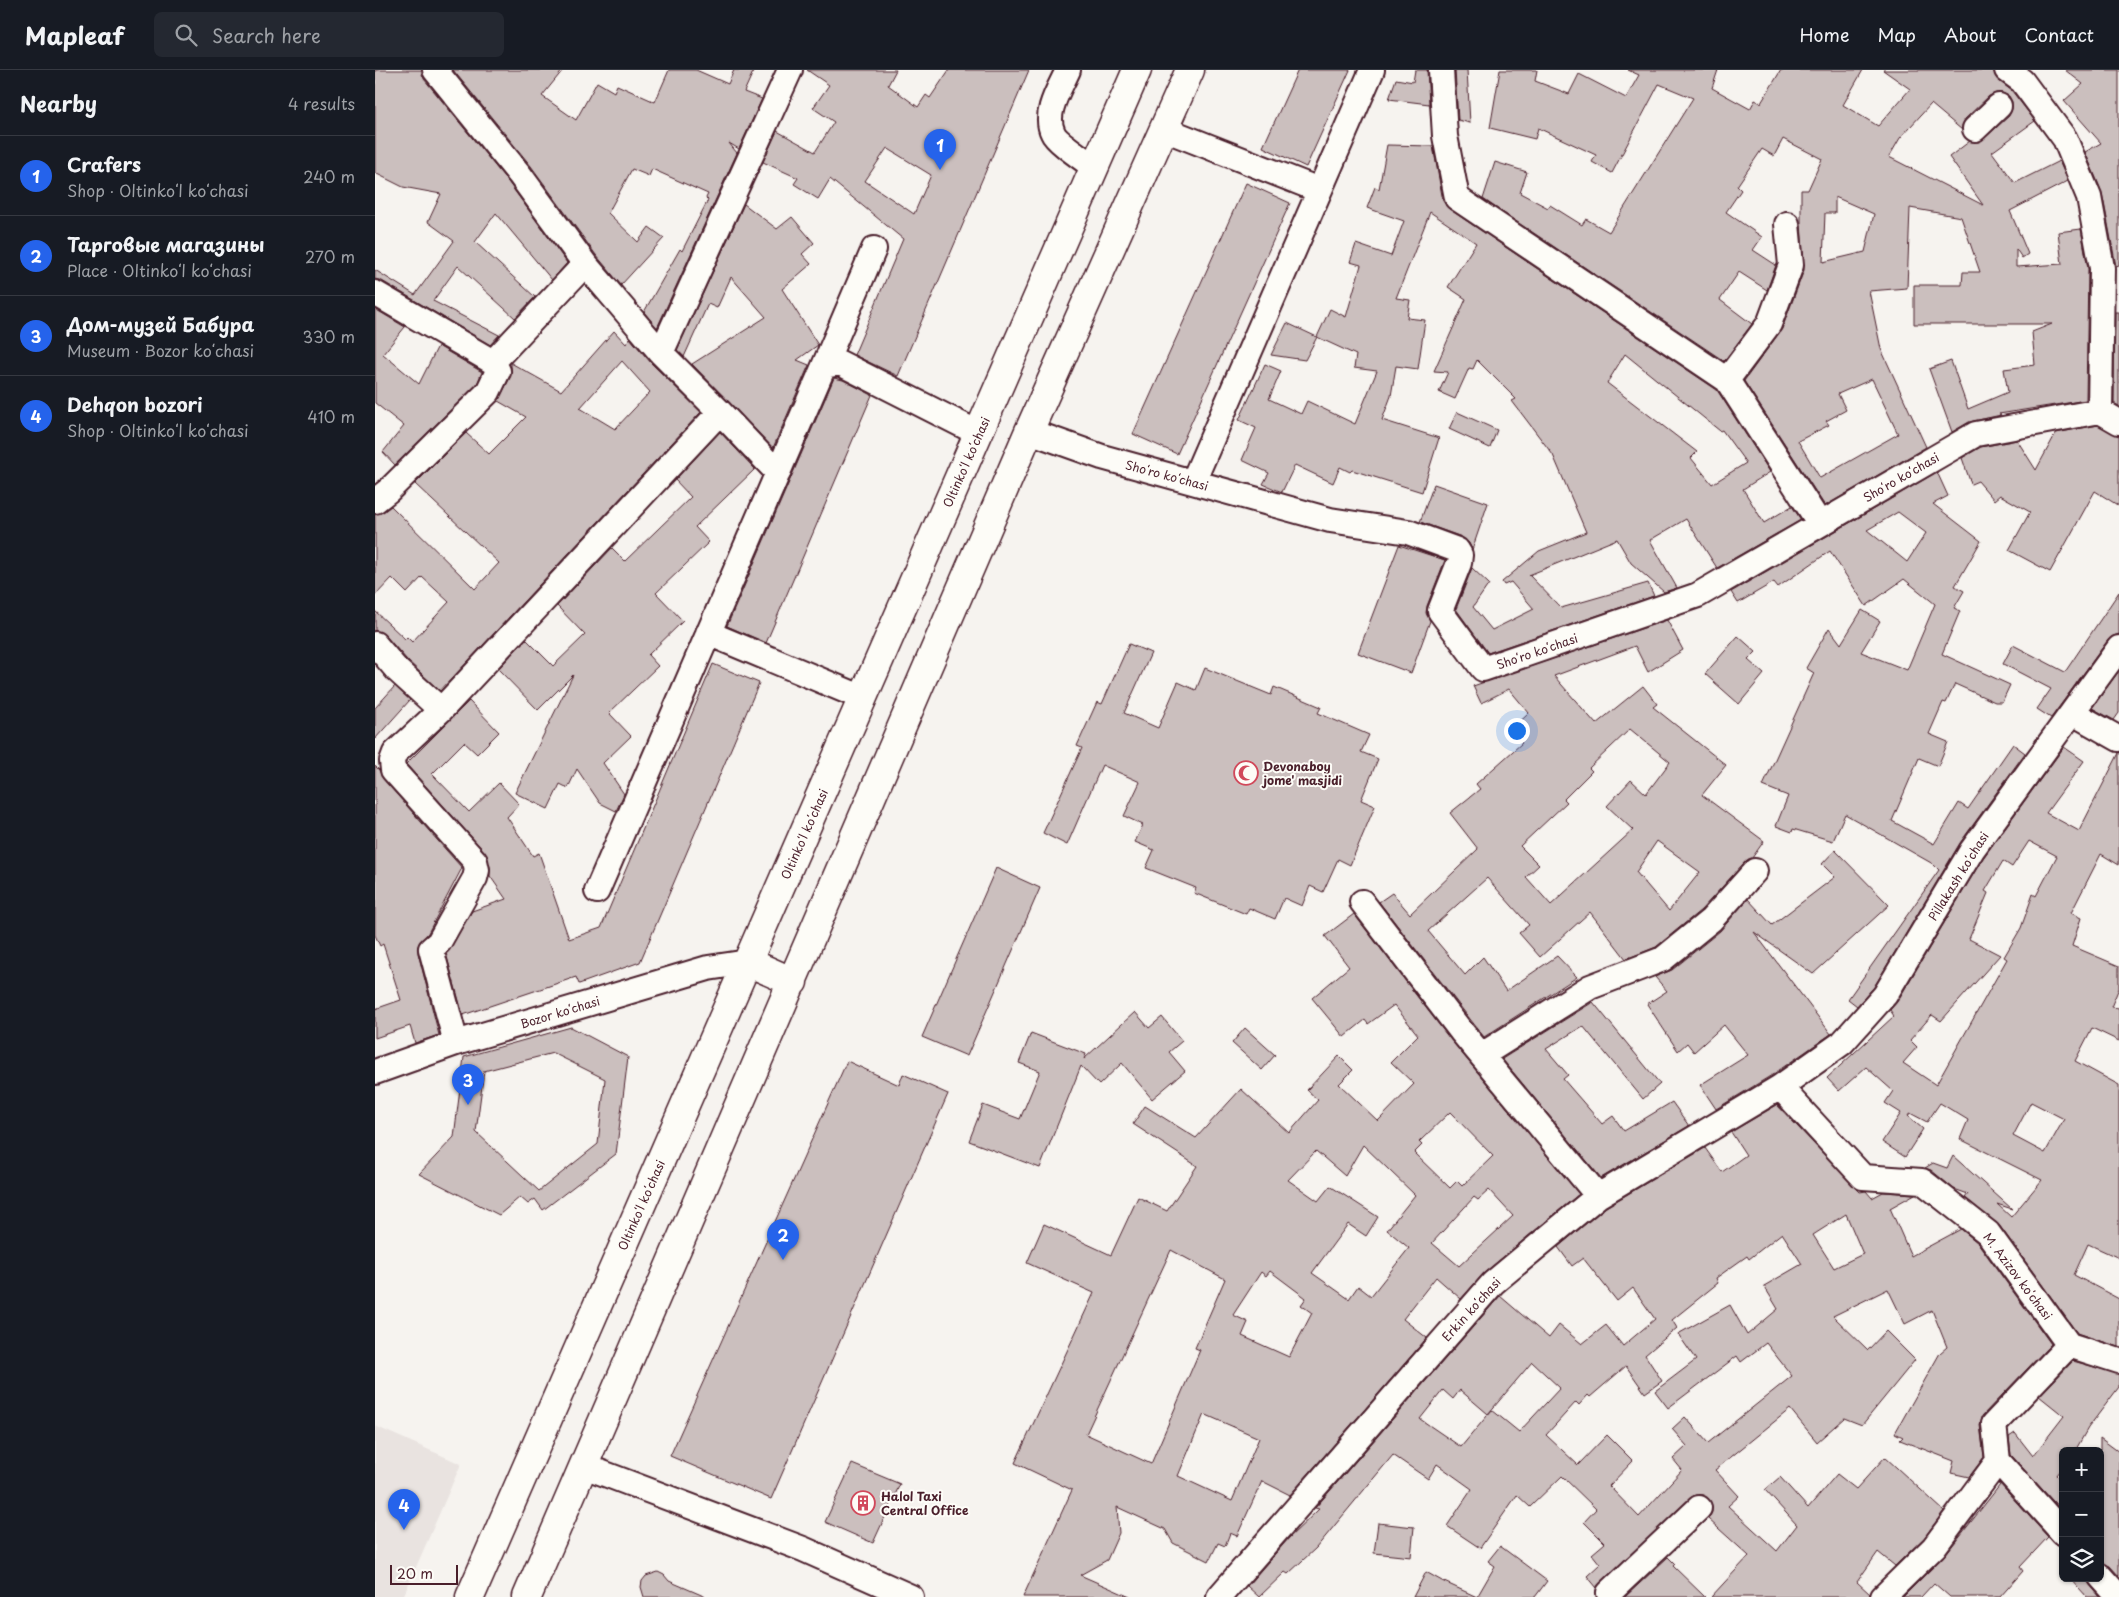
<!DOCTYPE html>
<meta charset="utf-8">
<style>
:root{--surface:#171b24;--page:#242831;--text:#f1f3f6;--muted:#9ea1a6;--line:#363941;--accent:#2563eb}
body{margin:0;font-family:"Playpen Sans",sans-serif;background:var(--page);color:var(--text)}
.controls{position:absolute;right:15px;bottom:15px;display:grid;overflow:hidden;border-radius:8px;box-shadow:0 1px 4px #0004}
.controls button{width:45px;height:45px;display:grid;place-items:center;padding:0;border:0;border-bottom:1px solid var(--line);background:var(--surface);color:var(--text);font:25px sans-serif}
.scale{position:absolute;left:15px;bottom:12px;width:68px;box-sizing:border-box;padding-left:5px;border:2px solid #4a1f2b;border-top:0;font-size:14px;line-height:18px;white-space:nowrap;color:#4a1f2b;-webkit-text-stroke:4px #fdfcf7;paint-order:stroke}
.you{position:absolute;left:1141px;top:660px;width:18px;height:18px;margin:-12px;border:4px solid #fff;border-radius:50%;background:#1a73e8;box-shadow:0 0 0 8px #1a73e833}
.badge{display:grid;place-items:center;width:32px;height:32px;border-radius:50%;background:var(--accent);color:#fff;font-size:16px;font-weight:700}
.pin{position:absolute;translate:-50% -41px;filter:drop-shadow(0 1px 2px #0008)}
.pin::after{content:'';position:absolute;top:26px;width:18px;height:15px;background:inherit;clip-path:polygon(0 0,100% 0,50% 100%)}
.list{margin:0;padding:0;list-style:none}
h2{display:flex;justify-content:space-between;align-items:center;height:65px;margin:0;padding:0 20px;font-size:21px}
h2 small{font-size:16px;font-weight:400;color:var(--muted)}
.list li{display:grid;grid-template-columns:32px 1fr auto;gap:15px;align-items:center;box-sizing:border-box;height:80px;padding:0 20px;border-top:1px solid var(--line)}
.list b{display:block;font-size:19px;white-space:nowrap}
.list p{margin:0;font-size:16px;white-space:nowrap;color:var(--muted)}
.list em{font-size:16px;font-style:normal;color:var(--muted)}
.icon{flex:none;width:28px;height:28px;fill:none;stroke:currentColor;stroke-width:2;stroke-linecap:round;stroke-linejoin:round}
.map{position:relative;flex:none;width:1744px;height:1527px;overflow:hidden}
header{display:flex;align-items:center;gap:30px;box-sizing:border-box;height:70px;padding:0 25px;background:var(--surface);border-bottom:1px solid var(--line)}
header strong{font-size:24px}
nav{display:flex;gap:28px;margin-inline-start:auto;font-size:18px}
.search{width:350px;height:45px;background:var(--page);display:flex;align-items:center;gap:12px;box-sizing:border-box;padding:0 18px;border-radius:8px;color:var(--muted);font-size:19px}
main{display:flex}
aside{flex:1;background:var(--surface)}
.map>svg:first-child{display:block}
.built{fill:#e9e3e0}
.building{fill:#cbbfbe;stroke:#4a1f2b;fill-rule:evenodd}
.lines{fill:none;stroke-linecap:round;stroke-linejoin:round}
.minor-casing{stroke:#4a1f2b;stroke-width:28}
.major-casing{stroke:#4a1f2b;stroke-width:31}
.minor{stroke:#fdfcf7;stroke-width:24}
.major{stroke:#fdfcf7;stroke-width:28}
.labels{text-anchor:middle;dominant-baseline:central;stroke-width:4;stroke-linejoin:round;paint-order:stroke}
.street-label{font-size:12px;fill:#4a1f2b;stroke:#fdfcf7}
.poi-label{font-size:12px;font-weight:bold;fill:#4a1f2b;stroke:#fdfcf7;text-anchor:start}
</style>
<header>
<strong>Mapleaf</strong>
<div class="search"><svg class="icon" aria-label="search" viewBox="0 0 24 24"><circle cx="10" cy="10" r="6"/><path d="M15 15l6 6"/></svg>Search here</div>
<nav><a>Home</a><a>Map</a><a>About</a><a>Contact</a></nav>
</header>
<main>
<aside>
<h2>Nearby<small>4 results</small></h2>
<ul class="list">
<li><span class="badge">1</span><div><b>Crafers</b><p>Shop · Oltinkoʻl koʻchasi</p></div><em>240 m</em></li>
<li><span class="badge">2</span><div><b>Тарговые магазины</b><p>Place · Oltinkoʻl koʻchasi</p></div><em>270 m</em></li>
<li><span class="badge">3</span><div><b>Дом-музей Бабура</b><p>Museum · Bozor koʻchasi</p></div><em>330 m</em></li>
<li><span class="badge">4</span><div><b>Dehqon bozori</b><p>Shop · Oltinkoʻl koʻchasi</p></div><em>410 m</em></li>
</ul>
</aside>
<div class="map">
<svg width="1744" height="1527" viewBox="0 0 1744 1527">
<rect width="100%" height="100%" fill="#f6f3ef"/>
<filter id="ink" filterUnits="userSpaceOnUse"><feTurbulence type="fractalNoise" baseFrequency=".02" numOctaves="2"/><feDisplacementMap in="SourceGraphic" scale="10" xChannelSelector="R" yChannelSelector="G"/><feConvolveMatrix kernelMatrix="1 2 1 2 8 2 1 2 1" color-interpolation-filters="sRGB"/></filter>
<g filter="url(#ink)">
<path class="built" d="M0,1356L86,1394L28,1527H0Z"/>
<path class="building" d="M0,0H47L49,9L134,113L192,193L177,210L121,143L100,172L160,227L140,248L83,196L58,231L124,265L115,275L7,211L0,209V200L40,225L79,171L53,152L66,124L28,117L0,103Z
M78,0H188L167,26L201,50L222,12L239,22L242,15L280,32L294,0H321L353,14L359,0H379L369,22L387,29L364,79L354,73L362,83L282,258L269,242L305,179L307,181L333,130L331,128L333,124L277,99L274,106L257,99L233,143L263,172L274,157L289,168L246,215L221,185L156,96Z
M432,0H521L513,15L543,37L551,25L555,28L574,0H654L523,306L479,285L528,169L455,109L443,129L419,114L423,108L388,92L402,61L440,82L459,52L438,38L454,15ZM512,78L556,105L539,144L490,111Z
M923,0H975L931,97L888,77Z
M1040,0H1052L1054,34L1014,29L1021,9L1038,12Z
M1080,0H1092L1095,53L1083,50Z
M1125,0H1162L1160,11L1194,24L1204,4L1251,28L1264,5L1253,0H1343L1337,18L1375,39L1380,30L1386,33L1406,0H1488L1468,35L1503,56L1535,19L1508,0H1618L1624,11L1637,21L1660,51L1617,82L1640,113L1684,91L1693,111L1635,141L1653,184L1647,188L1641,179V197L1687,194L1683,162L1706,159L1713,199L1711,330L1624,344L1626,345L1594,352L1577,362L1554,299L1576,291L1593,339L1633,322L1629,299L1660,295L1657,262L1677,254H1539V215H1587L1588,202H1605L1586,147L1535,138L1532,218L1494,221L1506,279L1551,377L1450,436L1369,311L1407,259L1429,200L1426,152V120H1433L1447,89L1408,69L1399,86L1387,79L1362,116L1366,120L1351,142L1387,167L1378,180L1401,195L1392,220L1364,202L1345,230L1377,254L1349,291L1108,129L1120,92L1152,102L1145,123L1173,138L1175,135L1207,155L1211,149L1234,162L1318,28L1284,14L1237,103L1217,92L1221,85L1163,58L1160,69L1115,58ZM1621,23H1627L1634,26L1637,32V39L1634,46L1609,69L1603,72L1595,71L1574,87L1608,135L1514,87L1525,68L1556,34L1587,60V55L1590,49L1614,26ZM1460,127L1499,144L1490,182L1448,192L1450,143H1460ZM1497,309L1523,364L1445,408L1423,371L1454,355L1451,351L1471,340L1463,324Z
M1690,0H1744V195L1741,196L1727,122L1710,82L1726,73L1689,31L1708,14Z
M1012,75L1058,76L1068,131L1074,139L1342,320L1395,402L1368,419L1389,453L1417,436L1426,450L1342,498L1311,449L1275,470L1302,518L1289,522L1256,493L1242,469L1154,505L1186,538L1273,513L1279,526L1113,583L1081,539L1097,498L1114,514L1098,537L1117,560L1159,539L1136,512L1129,515L1127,512L1164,481L1211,462L1178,385L1137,331L1141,329L1102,290L1098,299L1094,298L1080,329L1064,322L1073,302L1059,301L1091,229L1073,217L1101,173L1055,142L1021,228L1035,230L1032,248L1050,250L1043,299L1021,296L1016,326L1007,350L1064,368L1047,422L977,400L975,402L965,397L958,413L920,395L907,422L888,414L894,403L867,390L881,358L864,350L890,294L906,301L894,329L926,344L932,331L980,354L1002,301L979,298L981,285L942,267L955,239L971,247L986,195L975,192L981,174L1016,186L1029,151L992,138L1000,117L1004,119ZM1250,284L1345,361L1347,360L1371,393L1337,414L1316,388L1322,382L1232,313Z
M871,113L915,133L802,384L758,364Z
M369,134L402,159L417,147L439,173L427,184L436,194L407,219L443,275L422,290L434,295L398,378L317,294L391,247L356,207L342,238L333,234L309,287L302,280Z
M0,239L30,257L8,284L44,314L63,276L107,302L102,314L20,395L8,382L29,356L0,333Z
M1740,242H1744V336L1739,333Z
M912,253L942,267L930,290L896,285Z
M239,261L251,274L255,268L276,293L326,342L65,621L32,590L10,565L0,561V541L30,569L32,567L37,572L74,532L47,507L32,523L17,508L0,526V444L8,442L16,436L100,519L124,493L40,414L91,363L114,384L151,347L123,331L136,306V293L186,321ZM247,291L275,322L240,359L205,338Z
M459,308L468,310L497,325L391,573L352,556Z
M1082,342L1122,360L1115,378L1074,359Z
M1723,355L1744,366V436L1720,421L1675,502L1634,480L1655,442L1625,425L1619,430L1603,411L1596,414L1587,388L1606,377L1642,370L1661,400L1681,363Z
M345,362L380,399L320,457L334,472L281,523L308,551L273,585L283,596L234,643L256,666L228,693L249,724L241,741L225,733L202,699L193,718L185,714L173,739L140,723L198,605L163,640L123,599L151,569L178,596L210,565L182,536L237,478L250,491L316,427L300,410Z
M1562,402L1573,426L1558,434L1606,471L1580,516L1589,521L1579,538L1585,541L1567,584L1635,615L1627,632H1620L1580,614L1571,633L1568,632L1554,664L1573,672L1563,696L1544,688L1517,751L1559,774L1584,733L1593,739L1638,674L1650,683L1585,773L1499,917L1482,936L1473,929L1564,800L1558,794L1470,744L1458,771L1418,759L1417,762L1401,756L1413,726L1388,716L1439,603L1431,598L1454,558L1466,574L1487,540L1505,551L1486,582L1532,600L1560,534L1529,509L1491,536L1455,481L1403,517L1399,512L1363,533L1356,522ZM1523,442L1551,463L1532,492L1492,460Z
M1059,414L1113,433L1097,480L1094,473L1087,467L1045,452Z
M1024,475L1070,490L1052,536L1051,543L1055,551L1036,603L983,583Z
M1744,522V564L1738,566L1733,570L1676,648L1662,639L1676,619L1628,594L1638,575L1690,602Z
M1292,550L1308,580L1273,602L1260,576L1179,606L1221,654L1268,616L1282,634L1278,637L1351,695L1327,725L1389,771L1377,788L1370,792L1326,840L1281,877L1251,889L1215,842L1165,887L1144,863L1154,855L1112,808L1053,861L1090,905L1108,887L1131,921L1182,886L1202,907L1109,967L1004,832L1017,823L1035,844L1103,779L1075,743L1105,719L1101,714L1147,673L1135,661L1154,643L1134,619L1106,633L1098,616ZM1255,659L1295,692L1271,724L1256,710L1232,736L1258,760L1176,835L1151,807L1164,795L1145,776L1192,732L1189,729L1217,701L1214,698ZM1282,771L1325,802L1294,841L1261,802Z
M1363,566L1381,582L1373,590L1389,604L1364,634L1330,604Z
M754,574L776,583L749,643L783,658L803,612L821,620L830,598L896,625L899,617L946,637L943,643L994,665L986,682L1003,689L986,730L1000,736L975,795L963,789L948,822L935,816L927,836L909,828L900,849L874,838L871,844L819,823L821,818L771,798L779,780L760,772L768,755L749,746L765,712L727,695L692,775L668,763L707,678L702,676L722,632L727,634Z
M338,594L384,613L265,892L204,914L201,907L88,945L71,884L97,841L131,829L115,806V797L110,782L31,694L94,631L124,662L102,684L89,672L57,704L94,742L124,713L144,734L132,747L158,786L164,783L194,869L226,858Z
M1744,601V643L1739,650L1717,638Z
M20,616L35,630L0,669V638Z
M1689,677L1709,691L1671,743L1704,761L1744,683V795L1726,784L1696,843L1706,848L1697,876L1744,896V918L1736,937L1744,938V971L1717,958L1700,991L1744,1015V1188L1713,1174L1699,1205L1744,1229V1277L1702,1263L1624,1155L1590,1128L1593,1124L1579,1119L1556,1100L1550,1098L1558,1093L1572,1098L1578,1086L1637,1139L1622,1134L1636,1147L1667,1110L1585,1069L1593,1050L1565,1033L1552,1052L1535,1043L1533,1046L1548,1059L1530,1087L1507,1072L1526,1043L1510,1033L1518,1021L1491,997L1464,1021L1452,1008L1519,946L1515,940L1522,932L1608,788ZM1654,771L1682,786L1661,826L1658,824L1646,858L1629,887L1632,889L1561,1015L1528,993L1542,977L1535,970L1557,945L1566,951L1625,885L1594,869L1613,823L1610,821L1628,791L1637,797ZM1656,1032L1689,1049L1670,1083L1638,1066Z
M0,696L4,700L8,709L87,798L53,863L43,876V883L64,965L40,973L35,956L0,968V939L26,930L8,874L5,876L0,865Z
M1460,780L1514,835L1438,904L1379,862L1456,964L1397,1005L1341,1039L1325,1015L1373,985L1349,955L1319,982L1312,973L1303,981L1272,934L1292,921L1280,907L1297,900L1345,861L1373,829L1397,855L1460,807L1447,794Z
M621,798L665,818L592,986L547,967Z
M979,844L1075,969L1204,1124L1109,1203L1086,1229L1061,1207L1028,1249L1052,1268L915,1425L887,1411L862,1466L855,1463L850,1476L843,1473L834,1491L798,1473L790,1459L742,1437L744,1463L732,1490L705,1505L755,1527H648L697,1420L640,1393L719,1223L652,1193L669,1154L736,1185L763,1127L792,1141L822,1096L758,1054L770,1036L821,1068L866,1019L914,1063L943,1030L932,1020L964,986L978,1000L964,1014L1003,1051L1039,1014L1016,992L1043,965L1019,935L993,954L990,950L969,967L937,928L974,897L950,866ZM1075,1042L1118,1086L1087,1116L1082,1111L1075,1118L1039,1083L1047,1075L1044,1072ZM988,1075L1040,1125L1012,1160L1034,1178L996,1226L983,1216L974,1229L937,1203L973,1154L991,1166L1003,1147L955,1116L943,1131L913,1110L941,1081L970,1106ZM1114,1120L1138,1146L1084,1196L1057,1173L1099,1127L1103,1130ZM796,1180L850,1209L820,1278L825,1280L776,1394L711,1364ZM895,1201L931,1228L926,1235L937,1243L914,1287L867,1266L873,1252L858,1245L886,1202L891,1206ZM829,1344L884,1368L857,1431L803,1406Z
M1218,932L1285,1014L1268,1029L1208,956L1171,979L1193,1005L1188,1009L1227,1054L1238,1046L1249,1061L1297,1032L1314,1056L1226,1108L1127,989Z
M760,942L774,958L787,947L807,971L794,982L810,1001L777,1029L747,993L724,1015L706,996L665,1098L594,1071L608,1035L645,1049L665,1001L644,993L656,963L711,984L709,989Z
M196,957L253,987L241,1084L168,1140L160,1129L153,1134L145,1127L124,1145L44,1104L79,1067L89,987ZM178,983L230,1009L223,1074L164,1121L101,1062L109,1001Z
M870,958L900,985L887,1000L857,973Z
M472,991L524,1015L528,1004L573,1024L396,1429L295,1386Z
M1402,1035L1485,1122L1491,1121L1497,1128L1508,1122L1540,1124L1515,1138L1536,1186L1586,1159L1603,1173L1676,1274L1607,1346L1605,1355L1609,1387L1594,1407L1576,1403L1579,1391L1525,1370L1528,1367L1520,1363L1565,1283L1572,1277L1557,1240L1530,1254L1513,1219L1458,1246L1493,1280L1511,1261L1540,1290L1487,1355L1469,1348L1442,1372L1415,1339L1340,1400L1364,1426L1353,1436L1402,1481L1422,1455L1390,1420L1405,1407L1433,1438L1462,1404L1481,1419L1510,1387L1569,1441L1549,1468L1520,1496L1503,1482L1482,1512L1495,1524V1527H1336L1374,1486L1333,1449L1337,1442V1435L1334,1429L1327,1425H1320L1315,1428L1222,1518L1212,1506L1225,1494L1217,1484L1230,1473L1209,1452L1221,1439L1187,1406L1155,1437L1142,1425L1105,1478L1072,1456L1097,1419L1062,1394L1053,1409L1018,1385L941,1478L913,1504L910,1502L884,1527L872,1516L914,1468L944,1439L940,1438L1125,1226L1174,1268L1184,1255L1207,1274L1231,1255L1248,1276L1280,1249L1258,1218L1242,1231L1208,1188L1197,1196L1183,1177L1231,1137L1330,1078L1347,1102L1371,1085L1356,1062ZM1471,1144L1488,1184L1459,1198L1438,1165ZM1407,1163L1427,1194L1389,1216L1403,1239L1372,1265L1355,1235L1303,1264L1321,1290L1280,1321L1293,1338L1362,1286L1366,1292L1391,1273L1417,1306L1333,1373L1310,1347L1297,1359L1312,1376L1298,1389L1307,1400L1264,1447L1234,1416L1258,1391L1232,1365L1203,1395L1171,1365L1201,1332L1204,1335L1213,1325L1215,1327L1251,1296L1270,1323L1287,1311L1270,1285L1302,1258L1297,1250L1343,1213L1341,1208L1372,1186L1374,1189ZM1157,1292L1185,1318L1144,1362L1117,1340L1086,1377L1045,1349L1068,1320L1078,1329L1085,1320L1113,1344Z
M1698,1291L1744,1304V1317L1713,1358L1700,1381H1688V1396L1681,1405L1688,1412V1442L1636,1385L1634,1367L1640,1363L1658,1386L1689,1346L1664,1326Z
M1725,1368L1744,1382V1506L1735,1496L1725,1493Z
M477,1394L525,1414L498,1473L450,1452Z
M1624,1413L1673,1467L1645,1497L1648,1501L1625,1527H1575L1559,1513L1546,1527H1528L1570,1485L1625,1415L1623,1414Z
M1003,1453L1039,1457L1036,1487L999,1483Z
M1125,1476L1172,1511L1160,1527H1102L1120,1496L1113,1491Z
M1293,1487L1300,1494L1298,1496L1330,1527H1250Z
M283,1502L289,1505L294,1511L331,1527H269L266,1517L267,1511L271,1506Z
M1051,1502L1067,1511L1102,1527H1038Z
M1695,1508H1712L1715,1515L1725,1527H1712Z"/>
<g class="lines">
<g class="minor-casing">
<path id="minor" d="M60,0L145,105L210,194L286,283L345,342L403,403
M693,0C685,18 668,43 678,63C681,71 711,91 720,98
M1066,0L1070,66L1082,128L1352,310L1445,454
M1632,0L1647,11L1690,69L1714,127L1727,198L1725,341
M789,59L944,120
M1600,59L1624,36
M0,223L118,292
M286,283L415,0
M449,296L499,179
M1352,310L1394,254L1416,195L1412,154
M654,361L727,387L955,450L1033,462L1082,480L1085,485L1084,493L1065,541L1108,599L1323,525L1601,364L1725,341L1744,352
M818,412L997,0
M0,431L14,420L113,322L123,301L118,292L210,194
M333,563L488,628
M0,574L22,600L66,640L345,342
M66,640L20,683L17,691L18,700L100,791L102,800L100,808L64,872L56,879L81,973
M1698,643L1744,669
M222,821L449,296L465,293L603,363
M987,832L1086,961L1223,1126
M1107,985L1215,917L1288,889L1336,850L1380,801
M0,1002L81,973L333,898L373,892
M1405,1017L1488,1107L1547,1111L1613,1163L1694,1275L1744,1291
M209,1396L428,1479L536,1527
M1688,1463L1623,1391L1619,1354L1694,1275
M1725,1506L1744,1527
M844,1527L1118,1213L1223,1126L1405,1017L1467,973L1510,925L1597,780L1744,578
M1235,1527L1234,1523L1324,1438
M1508,1527L1559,1477L1623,1391"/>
</g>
<g class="major-casing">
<path id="major" d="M373,892L418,912
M95,1527L762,0
M152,1527L654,361L815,0"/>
</g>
<use href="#minor" class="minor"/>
<use href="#major" class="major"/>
</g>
</g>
<defs>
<g id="mosque-ring" transform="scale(1.25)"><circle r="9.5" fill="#fdfcf7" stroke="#d1495b" stroke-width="1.5"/><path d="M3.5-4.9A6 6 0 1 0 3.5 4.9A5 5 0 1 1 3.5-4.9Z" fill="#d1495b"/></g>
<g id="building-ring" transform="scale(1.25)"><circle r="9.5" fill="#fdfcf7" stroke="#d1495b" stroke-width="1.5"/><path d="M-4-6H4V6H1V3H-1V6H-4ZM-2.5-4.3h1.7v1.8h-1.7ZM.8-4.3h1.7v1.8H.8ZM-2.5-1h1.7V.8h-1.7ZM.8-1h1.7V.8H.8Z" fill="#d1495b"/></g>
</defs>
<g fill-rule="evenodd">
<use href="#mosque-ring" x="871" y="703"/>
<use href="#building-ring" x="488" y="1433"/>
</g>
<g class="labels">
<g class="street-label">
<text transform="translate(591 392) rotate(-66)">Oltinkoʻl koʻchasi</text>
<text transform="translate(792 405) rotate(15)">Shoʻro koʻchasi</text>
<text transform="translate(1526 407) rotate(-30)">Shoʻro koʻchasi</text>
<text transform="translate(1162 581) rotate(-19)">Shoʻro koʻchasi</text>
<text transform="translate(429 764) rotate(-66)">Oltinkoʻl koʻchasi</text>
<text transform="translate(1583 806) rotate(-58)">Pillakash koʻchasi</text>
<text transform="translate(185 942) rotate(-17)">Bozor koʻchasi</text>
<text transform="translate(266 1135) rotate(-66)">Oltinkoʻl koʻchasi</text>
<text transform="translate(1643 1206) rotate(53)">M. Azizov koʻchasi</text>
<text transform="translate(1096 1239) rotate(-48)">Erkin koʻchasi</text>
</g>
<g class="poi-label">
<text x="888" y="696">Devonaboy<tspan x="888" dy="14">jome' masjidi</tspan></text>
<text x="506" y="1426">Halol Taxi<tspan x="506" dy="14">Central Office</tspan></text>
</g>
</g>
</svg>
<div class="controls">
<button>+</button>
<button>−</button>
<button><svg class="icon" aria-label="layers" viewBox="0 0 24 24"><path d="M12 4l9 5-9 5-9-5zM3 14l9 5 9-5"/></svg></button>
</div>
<div class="scale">20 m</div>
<div class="you"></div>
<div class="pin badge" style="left:565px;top:100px">1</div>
<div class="pin badge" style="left:408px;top:1190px">2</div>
<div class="pin badge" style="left:93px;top:1035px">3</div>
<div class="pin badge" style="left:29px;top:1460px">4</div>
</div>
</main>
